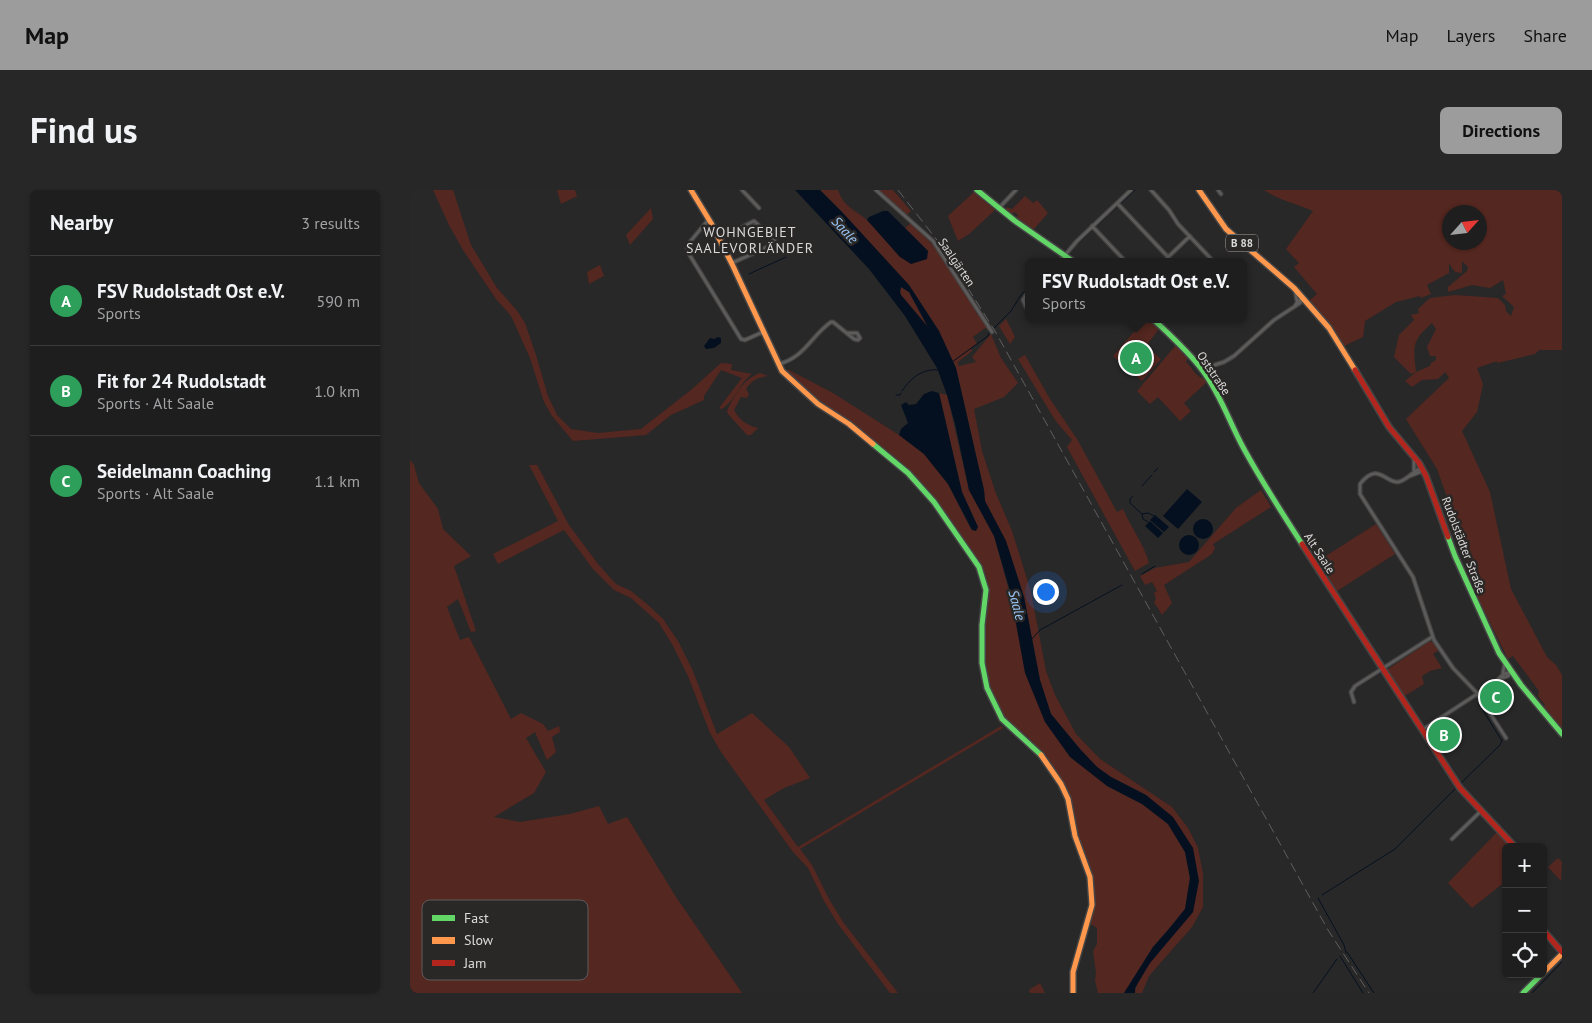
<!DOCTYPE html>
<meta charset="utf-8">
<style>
:root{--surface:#1f1e1e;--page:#272727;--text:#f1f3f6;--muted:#a1a2a4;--line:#3c3c3c;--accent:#9d9c9c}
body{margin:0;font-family:"PT Sans",sans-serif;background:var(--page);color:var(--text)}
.controls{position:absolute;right:15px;bottom:15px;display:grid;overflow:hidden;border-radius:8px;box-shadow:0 1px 4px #0004}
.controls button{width:45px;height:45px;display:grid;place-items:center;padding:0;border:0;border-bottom:1px solid var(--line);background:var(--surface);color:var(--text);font:25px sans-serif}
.compass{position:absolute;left:1032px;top:15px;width:45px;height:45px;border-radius:50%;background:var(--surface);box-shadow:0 1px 4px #0004;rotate:63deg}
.you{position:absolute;left:635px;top:401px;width:18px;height:18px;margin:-12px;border:4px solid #fff;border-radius:50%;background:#1a73e8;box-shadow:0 0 0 8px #1a73e833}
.badge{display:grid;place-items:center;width:32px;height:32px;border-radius:50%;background:var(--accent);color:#fff;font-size:16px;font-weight:700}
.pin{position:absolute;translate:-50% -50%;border:2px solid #fff;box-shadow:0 1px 5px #0006}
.popup{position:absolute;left:615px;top:68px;width:222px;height:65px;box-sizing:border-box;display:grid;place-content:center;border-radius:8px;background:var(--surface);filter:drop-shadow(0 1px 4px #0005);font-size:16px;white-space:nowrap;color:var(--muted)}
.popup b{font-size:19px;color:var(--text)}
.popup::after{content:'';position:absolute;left:50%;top:100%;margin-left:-10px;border:10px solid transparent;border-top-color:var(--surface)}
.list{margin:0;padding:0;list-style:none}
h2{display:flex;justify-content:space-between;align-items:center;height:65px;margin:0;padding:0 20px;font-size:21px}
h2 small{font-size:16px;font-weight:400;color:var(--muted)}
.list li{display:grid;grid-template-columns:32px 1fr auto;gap:15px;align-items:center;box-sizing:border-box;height:90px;padding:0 20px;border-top:1px solid var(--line)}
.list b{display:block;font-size:19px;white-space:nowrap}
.list p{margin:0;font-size:16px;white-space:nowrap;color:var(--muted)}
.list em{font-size:16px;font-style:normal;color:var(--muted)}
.icon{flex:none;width:28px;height:28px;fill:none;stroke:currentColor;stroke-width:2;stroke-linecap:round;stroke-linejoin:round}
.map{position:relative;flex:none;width:1152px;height:803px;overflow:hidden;border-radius:8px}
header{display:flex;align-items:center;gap:30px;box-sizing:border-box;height:70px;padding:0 25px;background:var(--accent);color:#111}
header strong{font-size:24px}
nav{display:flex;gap:28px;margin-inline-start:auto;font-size:18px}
.intro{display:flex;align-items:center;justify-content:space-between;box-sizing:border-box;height:120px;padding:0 30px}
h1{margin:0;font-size:35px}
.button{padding:12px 22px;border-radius:8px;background:var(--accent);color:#111;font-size:18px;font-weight:700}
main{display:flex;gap:30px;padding:0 30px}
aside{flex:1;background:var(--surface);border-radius:8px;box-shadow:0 1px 4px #0004}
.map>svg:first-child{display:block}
.green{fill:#542720;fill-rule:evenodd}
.water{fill:#041020;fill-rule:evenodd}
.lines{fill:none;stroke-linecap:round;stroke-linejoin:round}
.stream{stroke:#041020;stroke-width:1}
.street-casing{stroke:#464545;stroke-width:5}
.fast-casing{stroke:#464545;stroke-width:8}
.slow-casing{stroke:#464545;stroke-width:8}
.jam-casing{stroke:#464545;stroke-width:8}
.street{stroke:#5d5c5b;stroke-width:2.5}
.fast{stroke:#63d668;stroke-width:5}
.slow{stroke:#ff974d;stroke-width:5}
.jam{stroke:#b3261e;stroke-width:5}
.rail{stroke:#605f5f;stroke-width:1;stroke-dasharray:10 5;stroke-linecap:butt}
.labels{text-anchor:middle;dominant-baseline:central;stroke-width:5;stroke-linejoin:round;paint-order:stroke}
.shield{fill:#2a2727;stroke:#a7a4a4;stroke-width:1}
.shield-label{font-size:11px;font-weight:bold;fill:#dcdada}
.street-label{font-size:12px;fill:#dcdada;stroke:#2a2727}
.water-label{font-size:14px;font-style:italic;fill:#99c7f7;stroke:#2a2727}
.neighbourhood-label{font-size:14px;letter-spacing:1px;fill:#dcdada;stroke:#2a2727}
.key{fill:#2a2727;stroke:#5f5d5d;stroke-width:1}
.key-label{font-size:14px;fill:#dcdada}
</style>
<header>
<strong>Map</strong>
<nav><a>Map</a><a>Layers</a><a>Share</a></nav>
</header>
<div class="intro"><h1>Find us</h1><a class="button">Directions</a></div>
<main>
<aside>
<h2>Nearby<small>3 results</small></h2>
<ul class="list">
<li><span class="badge" style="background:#2e9e5b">A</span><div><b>FSV Rudolstadt Ost e.V.</b><p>Sports</p></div><em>590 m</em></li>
<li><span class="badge" style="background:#2e9e5b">B</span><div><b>Fit for 24 Rudolstadt</b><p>Sports · Alt Saale</p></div><em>1.0 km</em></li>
<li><span class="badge" style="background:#2e9e5b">C</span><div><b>Seidelmann Coaching</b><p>Sports · Alt Saale</p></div><em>1.1 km</em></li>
</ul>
</aside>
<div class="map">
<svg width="1152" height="803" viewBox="0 0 1152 803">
<rect width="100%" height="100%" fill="#292828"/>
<path class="green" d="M23,0H43L61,55L87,98L108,122L115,133L126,165L138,206L147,225L161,239L188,243L231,239L281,200L311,173L322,174L321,180L342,184C329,193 325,211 312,219L309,218L332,188L311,180L294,206V210L261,225L236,245L163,251L142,226L134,212L120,168L101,126L86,109L53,60L39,35Z
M147,0H165L167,6L151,14Z
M410,0H428C434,18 446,20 458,31C469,42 479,55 490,67L518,61L495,38L501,33L526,58L562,114L567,124L571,127L579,140L575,138L563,147L567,154L561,158L562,161L548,172L549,176L566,172L562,167L581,144L591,168L608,193L594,207L564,219L572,261L585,301L602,341L621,402L636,481L645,505L666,544L690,569L762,617L778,638L788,658L793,684V717L782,737L739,786L732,803H725C727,781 768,740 783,722V658L736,605L701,587L687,577L670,559L641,524L630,490L614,407L596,351L575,311L574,300L546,178L529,141L499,95L432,22Z
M469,0H483L501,21L497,25Z
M854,0H1152V160H1129L1125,164L1087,173V171L1067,178L1073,194L1067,222L1052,241L1080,302L1101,399L1137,467L1146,475L1152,485V538L1133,517L1135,515L1128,506L1129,501L1103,466L1098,469L1060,392L1067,389L1060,371H1058L1054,362L1055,358L1027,279L996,229L1039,188L1035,182L1028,189L1012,190L1002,197L995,191L1006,182L1001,184L984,167L989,145L1004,130L1001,125L1009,123L1008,119L1020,108L1045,105L1088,108L1095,115L1096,121L1101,126L1104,117L1092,106L1096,104L1093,90L1080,98L1062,95L1038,102V97L1057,81L1058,77L1052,71V83C1043,83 1043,79 1039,73V83L1017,95L1021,104L1011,108L1010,106L986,112L955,131L953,147L932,157L912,126L899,111L907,104L884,77L889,73L876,59L903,21C887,14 868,10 854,0ZM1040,22H1070V52H1040ZM1022,133L1026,139L1017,157L1020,166H1026V170L1021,173L1020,176L1006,182C1003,155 1002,151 1022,133Z
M564,2L585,20L559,44L548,51L538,26Z
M615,6L623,13L627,10L638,23L623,40L606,28L608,25L604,22L601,25L597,22L596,17L602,19Z
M241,18L243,29L220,55L216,45Z
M190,75L194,86L179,94L177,82Z
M491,97L499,102L518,138L491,105L490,102Z
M596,129L605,147L600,154L589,136Z
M735,129H738L749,139L736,156L751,169L732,191L703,166Z
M766,155L778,167L776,172C783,178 785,187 795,189L797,192L774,213L781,221L770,231L748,207L740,214L727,201Z
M615,165L640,209L667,249L707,322L713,319C721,338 734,354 739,373L725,381L657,257L662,250L645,230L608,169Z
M377,179L423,203L489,245L514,264L538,294L561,339L568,337L552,302L529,203L537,205L559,300L584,346L635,532L697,596L732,614L758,634L775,662L780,688L775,719L758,740L743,757L714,803H688L685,790L686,783L683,761L687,754V738L679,733L683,712V695L680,680L669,652L663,613L639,570L617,546L595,530L585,513L579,497L574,474V434L578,412V401L577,389L573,377L553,352L519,301L490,271L441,233L409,215L386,195Z
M350,183L358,186C347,188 342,190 336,199L339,204L337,208L331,207L324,220C329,230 338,236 348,238L341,245H337L318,224L317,221C324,206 333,189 350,183Z
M0,270L4,275L9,293L28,319L33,339L61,366L44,376L66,441L61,442L48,409L37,417L50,450L59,447L101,529L111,523L133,534L138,541L149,536L150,542L142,547L146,562L137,570L125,542L116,548L136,582L124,603L84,627L110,632L160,624L189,616L198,634L217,627L266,707L332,803H0Z
M119,275H127L159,335L188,374L206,394L221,401L237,414L253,429L268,451L283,481L307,544L342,523L379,557L400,588L374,598L354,610L388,657L591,536L593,538L390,659L402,675L419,709L433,732L488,803H480L428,734L414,711L398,678L383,662L311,562L300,543L278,486L262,454L249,433L221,408L204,400L183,379L154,340L88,374L83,364L148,331Z
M851,300L861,317L803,354L805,358L802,364L754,395L762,413L752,425L744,412L746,409L744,403L747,401L742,392L735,395L730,386L745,378L779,372L826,318Z
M966,334L985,364L927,401L908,371Z
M1020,451L1025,454L1029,460L1023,464L1032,478L1020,481L1012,486L1014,494L993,507L977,482L978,479Z
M1087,642L1101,657H1096V691L1062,718L1038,693Z
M1148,668L1152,672L1151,691L1138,677Z
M630,793L635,803H620L619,800Z"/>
<path class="water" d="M385,0H410L432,22L499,95L529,141L546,178L574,300L575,311L596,351L614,407L630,490L641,524L670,559L687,577L701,587L736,605L763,627L783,658L789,691L783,722L740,773L725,798V803H714L743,757L758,740L775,719L780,688L775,662L758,634L732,614L697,596L660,567L635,532L615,483L600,401L584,346L559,300L545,234L537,205L527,178L495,126L459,79ZM491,97L499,102L518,137L491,105L490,102Z
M473,21H478L518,61L517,69L501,74L490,67L457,30L459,27Z
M308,147L311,148V153L304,158L296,159L294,156L300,148L304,149Z
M522,201L529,203L552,302L568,337L566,341L562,340L538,294L514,264L489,245L491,239L498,233L491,215L496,212L499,215L506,214L514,204Z
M777,299L792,312L768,339L753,326Z
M745,325L759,337L754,342L740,330Z
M783 339a10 10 0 1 1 20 0a10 10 0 1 1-20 0Z
M740,331L753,343L748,348L735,336Z
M769 355a10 10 0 1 1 20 0a10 10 0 1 1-20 0Z"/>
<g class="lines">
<path class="stream" d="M710,14L725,0
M699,24L708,16
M685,37L697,26
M665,56L683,39
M654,62L660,57
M339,84L376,67
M542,172L578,146L579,143L601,121L611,105L618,98
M492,201C501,188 512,178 530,180
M486,205H490L491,203
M744,282L748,278
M732,296L742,285
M723,306L720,309V313L732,324L738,323L744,326
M732,324L733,329L738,332
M732,384L745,376
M621,450L630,440L712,395
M1050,594L1090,555L1092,551L1069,514
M912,705L985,659L1046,598
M908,708L934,755L936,763
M937,762L964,803
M930,766L953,803
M903,803L927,769
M1122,803L1152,772"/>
<g class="street-casing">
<path id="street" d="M332,0L349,18
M466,0L523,51L582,142
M741,0L759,20L768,34L804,72
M808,0L811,4
M707,13L758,67
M588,19L606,0
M299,29L279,53L277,58L279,64L331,149L335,150L353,142
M682,36L716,72
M309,49L344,31L365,50L362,55L322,73
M649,72L667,51L721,0
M753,72L780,46
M885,100L887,111
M885,116L888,111L893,108
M616,117L613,110L618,102
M774,129L775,130
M369,174C395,167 401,146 421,132H423L444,149L448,150L450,148L447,143H438
M792,179L814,172L824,166L864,130L890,113L894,108
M1004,269V280
M1012,278C1002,281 998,290 988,292C975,293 968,271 950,294V304L1003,387L1024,450L1043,478L1067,503L1096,548
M1000,286L1010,282L1012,278
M1093,483L1095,472
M1092,488L1098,486L1101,482
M944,512L941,502L945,496L1022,447
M1012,540L1084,493L1094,484L1101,482
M1042,649L1071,621"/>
</g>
<g class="fast-casing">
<path id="fast" d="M567,0L605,31L664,72
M743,129C761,146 779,162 793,181C811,205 820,234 834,259C852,292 872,323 892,354
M463,254L498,283L524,312L569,377L576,400L572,435V473L577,498L592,529L631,565
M1038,347L1045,366L1089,463L1111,495L1152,544
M1113,803L1132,784"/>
</g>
<g class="slow-casing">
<path id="slow" d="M281,0L301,33L322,74L372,181L408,214L439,234L463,254
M789,0L816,39L884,98L919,138L945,180
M631,565L651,594L658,609L665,646L680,687L682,715L663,782V803
M1133,783L1152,764"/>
</g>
<g class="jam-casing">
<path id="jam" d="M945,180L979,237L1009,273L1016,286L1038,347
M892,354L1050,598L1105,657
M1133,740L1152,762"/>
</g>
<use href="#street" class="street"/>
<use href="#fast" class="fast"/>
<use href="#slow" class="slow"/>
<use href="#jam" class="jam"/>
<path class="rail" d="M488,0L530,54L585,141L918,740L959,803"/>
</g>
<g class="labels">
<rect class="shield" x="816" y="44.5" width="32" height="17" rx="4"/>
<g class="shield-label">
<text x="832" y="53">B 88</text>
</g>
<g class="street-label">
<text transform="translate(547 72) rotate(56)">Saalgärten</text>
<text transform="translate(804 183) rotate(56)">Oststraße</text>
<text transform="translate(1054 355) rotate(69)">Rudolstädter Straße</text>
<text transform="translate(910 363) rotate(57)">Alt Saale</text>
</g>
<g class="water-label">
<text transform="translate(435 40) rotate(47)">Saale</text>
<text transform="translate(607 415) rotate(75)">Saale</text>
</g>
<g class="neighbourhood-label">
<text x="340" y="42">WOHNGEBIET<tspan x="340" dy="16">SAALEVORLÄNDER</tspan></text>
</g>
</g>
<rect x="12" y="710" width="166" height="80" rx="8" class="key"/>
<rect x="22" y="725" width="23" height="6" fill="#63d668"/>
<rect x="22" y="747" width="23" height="7" fill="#ff974d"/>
<rect x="22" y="770" width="23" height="6" fill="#b3261e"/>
<g class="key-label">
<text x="54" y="733">Fast</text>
<text x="54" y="755">Slow</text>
<text x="54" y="778">Jam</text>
</g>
</svg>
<div class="controls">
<button>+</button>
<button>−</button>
<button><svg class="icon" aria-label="locate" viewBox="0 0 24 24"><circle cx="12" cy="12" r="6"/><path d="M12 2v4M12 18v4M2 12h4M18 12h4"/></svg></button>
</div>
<svg class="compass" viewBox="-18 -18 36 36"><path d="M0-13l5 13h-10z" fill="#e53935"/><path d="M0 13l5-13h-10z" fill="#a1a2a4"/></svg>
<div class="you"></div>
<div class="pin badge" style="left:726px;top:168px;background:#2e9e5b">A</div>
<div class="popup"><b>FSV Rudolstadt Ost e.V.</b>Sports</div>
<div class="pin badge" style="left:1034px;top:545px;background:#2e9e5b">B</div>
<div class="pin badge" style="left:1086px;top:507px;background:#2e9e5b">C</div>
</div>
</main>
